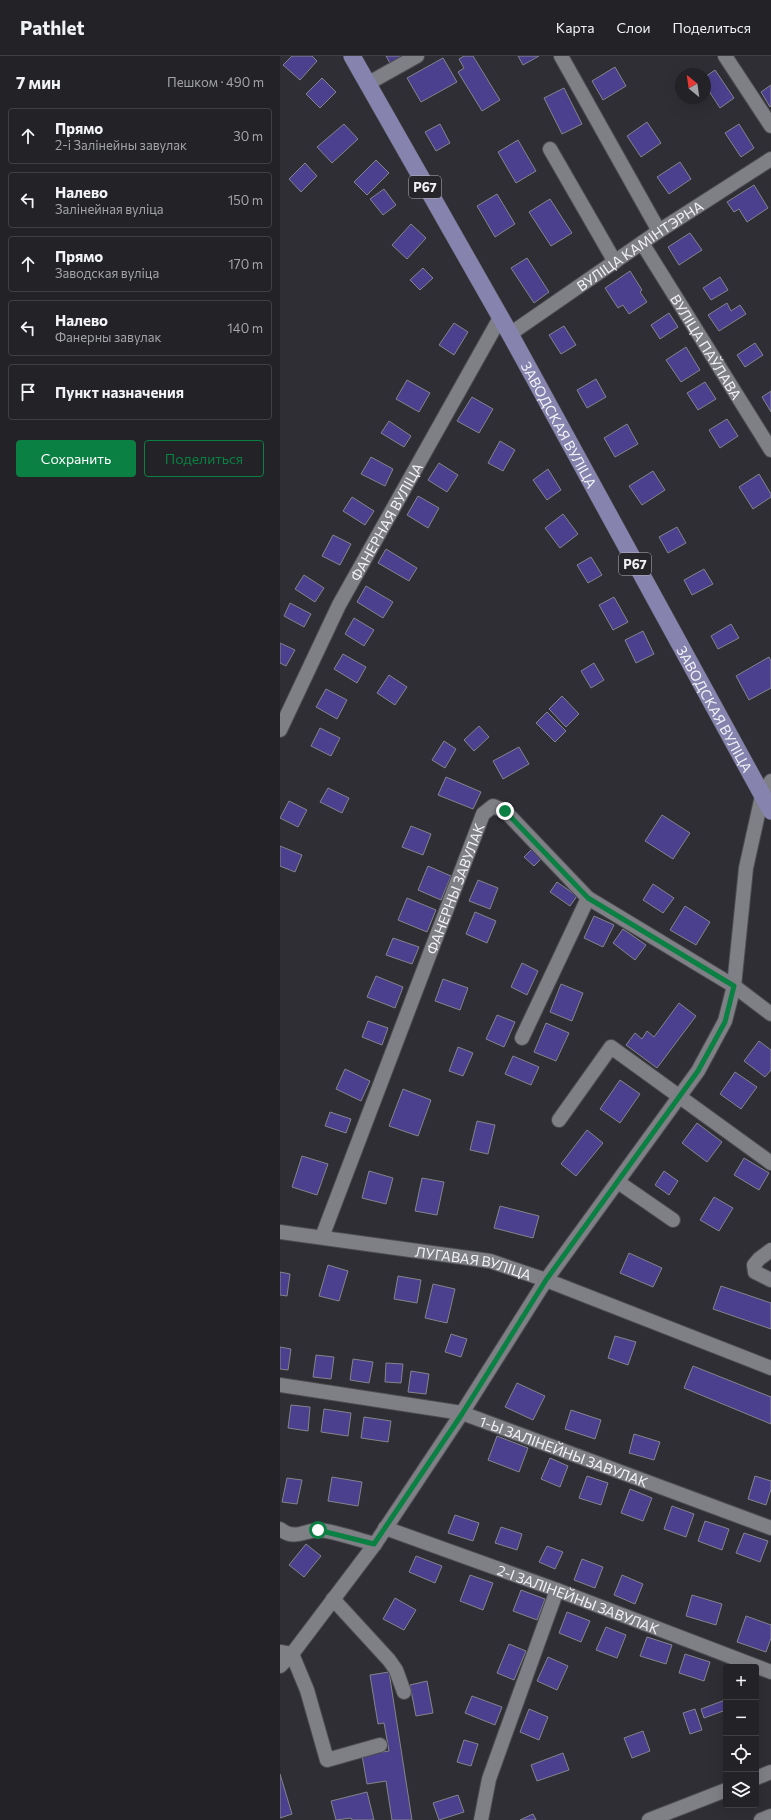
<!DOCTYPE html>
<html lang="ru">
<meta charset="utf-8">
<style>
:root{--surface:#222227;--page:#2e2f33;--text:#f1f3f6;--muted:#a2a4a7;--line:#3f3f44;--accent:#0b8043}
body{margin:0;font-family:Commissioner,sans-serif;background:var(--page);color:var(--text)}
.controls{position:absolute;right:12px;bottom:12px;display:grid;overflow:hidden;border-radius:4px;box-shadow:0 4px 16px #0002}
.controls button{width:36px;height:36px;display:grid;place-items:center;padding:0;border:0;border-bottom:1px solid var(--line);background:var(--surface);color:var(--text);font:20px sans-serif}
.compass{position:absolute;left:395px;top:12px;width:36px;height:36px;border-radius:50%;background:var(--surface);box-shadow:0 4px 16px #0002;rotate:331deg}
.stop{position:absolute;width:12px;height:12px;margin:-9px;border:3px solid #0b8043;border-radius:50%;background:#fff}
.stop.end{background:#0b8043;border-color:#fff;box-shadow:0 1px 4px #0008}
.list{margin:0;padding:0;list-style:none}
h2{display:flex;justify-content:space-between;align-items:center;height:52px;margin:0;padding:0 16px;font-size:17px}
h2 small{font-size:13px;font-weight:400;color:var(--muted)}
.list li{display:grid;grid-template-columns:26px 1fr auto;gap:12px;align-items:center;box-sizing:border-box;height:56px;margin:0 8px 8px;padding:0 8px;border:1px solid var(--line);border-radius:4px}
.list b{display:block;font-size:15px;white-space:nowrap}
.list p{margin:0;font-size:13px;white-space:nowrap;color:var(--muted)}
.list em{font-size:13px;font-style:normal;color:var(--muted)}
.actions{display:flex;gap:8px;padding:12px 16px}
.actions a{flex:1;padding:9px 0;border:1px solid var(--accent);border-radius:4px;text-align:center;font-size:14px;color:var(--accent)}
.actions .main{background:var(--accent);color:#fff}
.icon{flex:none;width:22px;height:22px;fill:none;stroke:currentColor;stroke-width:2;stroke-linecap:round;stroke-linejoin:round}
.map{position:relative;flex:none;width:491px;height:1764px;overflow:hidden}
header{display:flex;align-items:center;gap:24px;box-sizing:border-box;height:56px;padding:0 20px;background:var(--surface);border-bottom:1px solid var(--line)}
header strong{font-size:19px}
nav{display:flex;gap:22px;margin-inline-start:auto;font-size:14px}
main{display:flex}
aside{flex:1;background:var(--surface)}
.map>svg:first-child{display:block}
.building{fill:#4a408d;stroke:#84848b}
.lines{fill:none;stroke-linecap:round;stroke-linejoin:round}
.minor-casing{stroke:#4c4c50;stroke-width:16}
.major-casing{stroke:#4c4c50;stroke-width:18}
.minor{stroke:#7f7f86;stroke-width:14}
.major{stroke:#8683af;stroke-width:17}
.route{stroke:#0b8043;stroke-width:5}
.labels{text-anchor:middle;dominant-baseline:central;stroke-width:3;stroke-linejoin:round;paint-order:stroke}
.shield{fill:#25252a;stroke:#b4b4b9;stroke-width:1}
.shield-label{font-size:13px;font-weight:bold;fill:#f2f2f6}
.street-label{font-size:14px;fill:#f2f2f6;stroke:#25252a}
</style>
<header>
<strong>Pathlet</strong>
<nav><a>Карта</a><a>Слои</a><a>Поделиться</a></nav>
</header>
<main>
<aside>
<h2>7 мин<small>Пешком · 490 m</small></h2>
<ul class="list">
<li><svg class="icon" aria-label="ahead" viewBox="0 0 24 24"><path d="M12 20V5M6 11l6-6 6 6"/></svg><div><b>Прямо</b><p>2-і Залінейны завулак</p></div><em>30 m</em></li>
<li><svg class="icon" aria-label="left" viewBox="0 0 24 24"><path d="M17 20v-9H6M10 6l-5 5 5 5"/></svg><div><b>Налево</b><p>Залінейная вуліца</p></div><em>150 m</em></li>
<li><svg class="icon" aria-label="ahead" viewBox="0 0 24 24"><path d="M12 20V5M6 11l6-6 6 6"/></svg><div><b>Прямо</b><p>Заводская вуліца</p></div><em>170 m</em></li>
<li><svg class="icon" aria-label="left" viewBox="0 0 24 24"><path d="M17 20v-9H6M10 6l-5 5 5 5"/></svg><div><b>Налево</b><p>Фанерны завулак</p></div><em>140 m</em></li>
<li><svg class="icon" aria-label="arrive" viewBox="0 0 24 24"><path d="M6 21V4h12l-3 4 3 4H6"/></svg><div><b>Пункт назначения</b></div></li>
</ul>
<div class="actions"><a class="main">Сохранить</a><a>Поделиться</a></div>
</aside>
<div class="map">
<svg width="491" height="1764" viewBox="0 0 491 1764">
<rect width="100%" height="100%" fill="#2e2e34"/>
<path class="building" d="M12,0H32L37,5L20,24L3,9Z
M106,0H127L111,9Z
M184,0H193L220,44L202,55L178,16L184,12L179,3Z
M238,0H259L243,9Z
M163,2L177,26L141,46L127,22Z
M335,11L346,30L323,44L312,25Z
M435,14L454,42L440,52L425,29V21Z
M42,22L56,36L40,52L26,38Z
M491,29V50L490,51L481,36Z
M284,32L302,68L282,78L264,42Z
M367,66L381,87L361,101L347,80Z
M64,68L78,83L52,107L37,91Z
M160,68L170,87L156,95L145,76Z
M459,68L474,92L461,101L445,77Z
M238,84L256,115L236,127L218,96Z
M96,104L109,117L87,139L74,126Z
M400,106L411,123L389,138L377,121Z
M25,107L37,120L21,136L9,123Z
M474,129L488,152L467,166L459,153L454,156L447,146Z
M104,133L116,149L103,159L90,143Z
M217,138L235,168L215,181L197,150Z
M270,143L292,177L271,190L249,156Z
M131,168L146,182L127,203L112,189Z
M410,177L422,194L399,209L388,191Z
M247,202L269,236L254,247L231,212Z
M143,212L153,222L140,234L130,224Z
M350,215L362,234L360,236L367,246L349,258L343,249L338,252L325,232Z
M440,221L448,234L431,244L423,232Z
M447,247L451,255L460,249L466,258L439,275L428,259Z
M389,257L398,271L380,283L371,269Z
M174,267L188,276L174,299L159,289Z
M284,270L296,289L281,298L269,279Z
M475,287L483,299L465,311L457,299Z
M406,291L420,314L401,326L386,304Z
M316,323L326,341L307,352L297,334Z
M127,324L150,337L139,356L116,343Z
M425,326L436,343L418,354L407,337Z
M491,335V356L482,341Z
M192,341L213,353L199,377L177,365Z
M447,363L458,380L440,392L429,374Z
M109,365L131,380L124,391L101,377Z
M347,368L358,388L335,401L324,382Z
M220,385L235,394L223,415L208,407Z
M91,401L113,413L105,430L81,418Z
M159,407L178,419L167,436L148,424Z
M268,413L281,434L267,444L253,424Z
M373,415L385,434L362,449L349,430Z
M479,418L491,438V441L473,453L459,431Z
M138,440L159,452L148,472L127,459Z
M72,441L94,455L85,469L63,455Z
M283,458L298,478L280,492L265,472Z
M397,471L406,487L388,497L379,481Z
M53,479L71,488L60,509L42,500Z
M106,493L137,512L129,525L98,507Z
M311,501L322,519L308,527L297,509Z
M424,513L433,528L412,539L404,524Z
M24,519L44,532L35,546L15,533Z
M86,530L113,546L103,562L77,546Z
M334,541L348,566L333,574L319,549Z
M10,547L31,558L24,571L4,560Z
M74,562L94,574L84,590L65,578Z
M451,568L459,582L438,593L431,580Z
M363,575L374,598L356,607L345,584Z
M0,587L15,594L6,610L0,607Z
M63,598L86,611L77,627L54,613Z
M489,601L491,605V632L469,644L456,620Z
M314,607L324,624L311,632L301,615Z
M109,619L127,631L115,649L97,637Z
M46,633L67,644L57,663L36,651Z
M282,640L299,658L286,671L269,653Z
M267,656L286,675L275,686L256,667Z
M199,670L209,681L194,695L184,684Z
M40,672L60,682L51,700L31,690Z
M164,685L176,693L165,712L152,704Z
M239,691L249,708L223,723L213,705Z
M166,721L201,736L193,753L158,739Z
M48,732L69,742L62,757L40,746Z
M9,745L27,754L18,771L0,762Z
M382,759L410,777L393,803L365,785Z
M131,770L151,778L143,799L122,791Z
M0,790L22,799L15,816L0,810Z
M252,793L262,802L254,810L244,801Z
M148,810L171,820L161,844L138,834Z
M198,824L218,832L210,853L189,845Z
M277,826L297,840L290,850L270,836Z
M373,828L394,842L383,857L363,844Z
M127,842L156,854L147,876L118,864Z
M405,850L430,866L416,889L390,874Z
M195,856L216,865L207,887L186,878Z
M314,860L334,869L323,891L304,882Z
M343,873L366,889L355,904L333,887Z
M113,882L139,891L132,908L106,899Z
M242,907L258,915L247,939L231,931Z
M96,920L123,931L115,952L87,941Z
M163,923L188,932L180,954L155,945Z
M281,928L303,937L292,965L270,956Z
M399,947L416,960L377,1012L346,989L355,977L362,983L367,975L374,981Z
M217,959L235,966L224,991L206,983Z
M88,965L108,972L102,989L82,981Z
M266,967L289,977L276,1005L254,996Z
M479,985L491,994V1014L485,1021L464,1005Z
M178,991L193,997L183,1020L169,1015Z
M233,1000L259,1011L251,1029L225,1018Z
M65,1013L90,1025L81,1045L56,1033Z
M455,1016L477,1031L461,1053L440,1038Z
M340,1024L360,1038L340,1067L320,1053Z
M123,1033L151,1044L138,1080L109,1070Z
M50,1056L71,1063L66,1077L45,1070Z
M197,1065L215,1069L208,1098L190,1094Z
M417,1067L442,1086L427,1106L402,1087Z
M307,1074L323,1087L296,1120L281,1108Z
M22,1100L48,1108L37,1139L12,1131Z
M464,1102L489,1117L479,1134L454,1119Z
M89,1115L113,1122L106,1148L82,1142Z
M384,1115L398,1125L389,1139L375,1129Z
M142,1122L164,1126L157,1159L135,1155Z
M434,1141L453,1152L439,1175L420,1164Z
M220,1150L259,1160L253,1182L214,1172Z
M349,1197L382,1212L373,1231L340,1217Z
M48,1209L68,1215L59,1245L39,1240Z
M0,1216L10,1218L7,1240L0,1239Z
M118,1220L141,1224L137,1247L114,1243Z
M153,1228L175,1233L167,1267L145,1262Z
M441,1230L491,1247V1273L433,1253Z
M171,1278L187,1283L181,1301L165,1296Z
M335,1280L356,1286L348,1309L328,1302Z
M0,1291L11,1293L8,1314L0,1313Z
M36,1299L54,1301L51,1323L33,1321Z
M73,1303L93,1306L89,1327L70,1324Z
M106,1307L123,1308L121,1327L105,1326Z
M413,1310L491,1341V1368L404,1332Z
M131,1315L149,1318L146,1338L128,1336Z
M237,1327L265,1340L253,1364L225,1351Z
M11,1349L30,1351L28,1375L8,1372Z
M44,1353L71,1357L68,1380L41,1376Z
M291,1354L321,1364L315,1383L285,1373Z
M84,1361L111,1365L108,1386L81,1382Z
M354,1378L380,1386L374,1404L349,1397Z
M217,1380L248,1392L239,1416L208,1404Z
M270,1402L288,1410L280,1431L261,1423Z
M307,1420L328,1427L321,1449L299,1442Z
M475,1420L491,1425V1433L486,1449L468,1443Z
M52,1421L82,1426L78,1450L48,1445Z
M7,1422L22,1424L17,1448L2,1446Z
M350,1433L372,1442L363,1465L341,1457Z
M392,1450L414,1458L406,1481L384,1473Z
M175,1459L199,1467L193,1485L168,1477Z
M425,1465L449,1473L442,1494L418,1485Z
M221,1471L242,1478L237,1494L215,1487Z
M464,1477L488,1485L480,1506L456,1497Z
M26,1488L41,1500L24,1521L9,1509Z
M267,1490L283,1496L275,1513L259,1506Z
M136,1500L162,1510L155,1527L129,1516Z
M302,1503L323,1511L315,1532L294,1524Z
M190,1519L213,1527L203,1554L180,1545Z
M342,1519L363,1528L355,1548L334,1539Z
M241,1534L265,1543L257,1564L233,1555Z
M412,1539L442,1548L436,1569L406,1560Z
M115,1542L136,1554L124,1574L103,1563Z
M287,1556L310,1565L301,1586L279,1577Z
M466,1560L491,1569V1582L486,1596L457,1586Z
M326,1571L346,1579L337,1602L316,1594Z
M367,1581L392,1589L386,1608L360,1600Z
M229,1588L246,1595L234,1624L217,1617Z
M405,1598L430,1606L424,1625L399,1617Z
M268,1601L288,1610L277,1634L257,1625Z
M109,1616L132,1764H112L106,1725L87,1728L82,1699L109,1695L104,1667L98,1668L90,1619Z
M147,1625L153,1657L136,1660L130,1629Z
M192,1640L222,1651L215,1669L185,1657Z
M445,1644L446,1654L424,1662L421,1653Z
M249,1653L268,1661L259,1684L240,1676Z
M415,1653L422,1674L410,1678L403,1657Z
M363,1675L370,1695L352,1702L344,1682Z
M184,1684L198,1688L191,1710L177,1706Z
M283,1697L289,1714L257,1725L251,1709Z
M0,1718L12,1758L0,1762Z
M87,1736L94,1764H72L71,1762L56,1764L51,1745Z
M178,1739L184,1756L159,1764L153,1747Z
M253,1758L256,1764H240Z"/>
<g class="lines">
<g class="minor-casing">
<g id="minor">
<path d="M281,0L379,175"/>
<path d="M445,0L491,70"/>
<path d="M87,28L137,0"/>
<path d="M270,93L335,206"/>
<path id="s1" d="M362,187L491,394"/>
<path id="s2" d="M230,278L379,175L491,103"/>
<path id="s3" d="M0,674L59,549L220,262"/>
<path d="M242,982L308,842"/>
<path d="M279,1064L331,991L491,1107"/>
<path d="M338,1126L393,1164"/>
<path id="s4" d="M0,1176L210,1205L266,1224L491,1312"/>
<path id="s5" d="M42,1181L203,758L213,750L225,755L308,842L454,930L491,958"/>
<path d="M491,1194L479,1203L474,1209L475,1216L491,1224"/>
<path id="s6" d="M0,1329L182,1357L491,1472"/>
<path id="s7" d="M105,1472L277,1534L491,1616"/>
<path d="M0,1473C15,1485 25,1474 39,1474C54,1475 79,1484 95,1488"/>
<path d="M53,1543L109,1604L116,1614L124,1636"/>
<path d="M0,1596L12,1598L27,1634L47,1704L100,1689"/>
<path d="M0,1610L12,1598L95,1488L182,1357L266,1224L418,1015L445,965L454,930L466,812L482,740L491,725"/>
<path d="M476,1722L491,1716"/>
<path d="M201,1764L209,1723L277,1534"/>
<path d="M369,1764L446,1734"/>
<path d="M481,1764L491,1760"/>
</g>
</g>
<g class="major-casing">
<g id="major">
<path id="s8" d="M72,0L230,278L491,755"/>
</g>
</g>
<use href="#minor" class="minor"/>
<use href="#major" class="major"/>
</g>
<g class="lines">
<path class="route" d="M38,1474L94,1488L182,1358L266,1224L418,1015L445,966L454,930L308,842L225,755"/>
</g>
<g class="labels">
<g class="shield">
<rect x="129" y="120" width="32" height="22" rx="3"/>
<rect x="339" y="497" width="32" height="22" rx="3"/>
</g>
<g class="shield-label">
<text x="145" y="131">Р67</text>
<text x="355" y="508">Р67</text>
</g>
<g class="street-label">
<text stroke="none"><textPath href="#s2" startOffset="157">ВУЛІЦА КАМІНТЭРНА</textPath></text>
<text stroke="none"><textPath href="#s1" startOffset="122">ВУЛІЦА ПАЎЛАВА</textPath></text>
<text stroke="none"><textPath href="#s8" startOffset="423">ЗАВОДСКАЯ ВУЛІЦА</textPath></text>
<text stroke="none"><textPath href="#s3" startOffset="234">ФАНЕРНАЯ ВУЛІЦА</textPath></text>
<text stroke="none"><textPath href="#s8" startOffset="747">ЗАВОДСКАЯ ВУЛІЦА</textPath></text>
<text stroke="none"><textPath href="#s5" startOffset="373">ФАНЕРНЫ ЗАВУЛАК</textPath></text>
<text stroke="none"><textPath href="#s4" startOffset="196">ЛУГАВАЯ ВУЛІЦА</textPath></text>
<text stroke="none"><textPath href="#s6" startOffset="293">1-Ы ЗАЛІНЕЙНЫ ЗАВУЛАК</textPath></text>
<text stroke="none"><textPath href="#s7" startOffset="206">2-І ЗАЛІНЕЙНЫ ЗАВУЛАК</textPath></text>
</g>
</g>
</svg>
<div class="controls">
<button>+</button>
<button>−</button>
<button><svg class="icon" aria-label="locate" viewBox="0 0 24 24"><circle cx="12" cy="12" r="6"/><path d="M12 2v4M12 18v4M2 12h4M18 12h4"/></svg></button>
<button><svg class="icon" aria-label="layers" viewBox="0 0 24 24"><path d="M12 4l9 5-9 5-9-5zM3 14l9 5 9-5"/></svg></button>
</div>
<svg class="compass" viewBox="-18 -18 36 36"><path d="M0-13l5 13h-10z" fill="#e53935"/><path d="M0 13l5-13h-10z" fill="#a2a4a7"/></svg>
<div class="stop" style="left:38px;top:1474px"></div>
<div class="stop end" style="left:225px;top:755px"></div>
</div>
</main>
